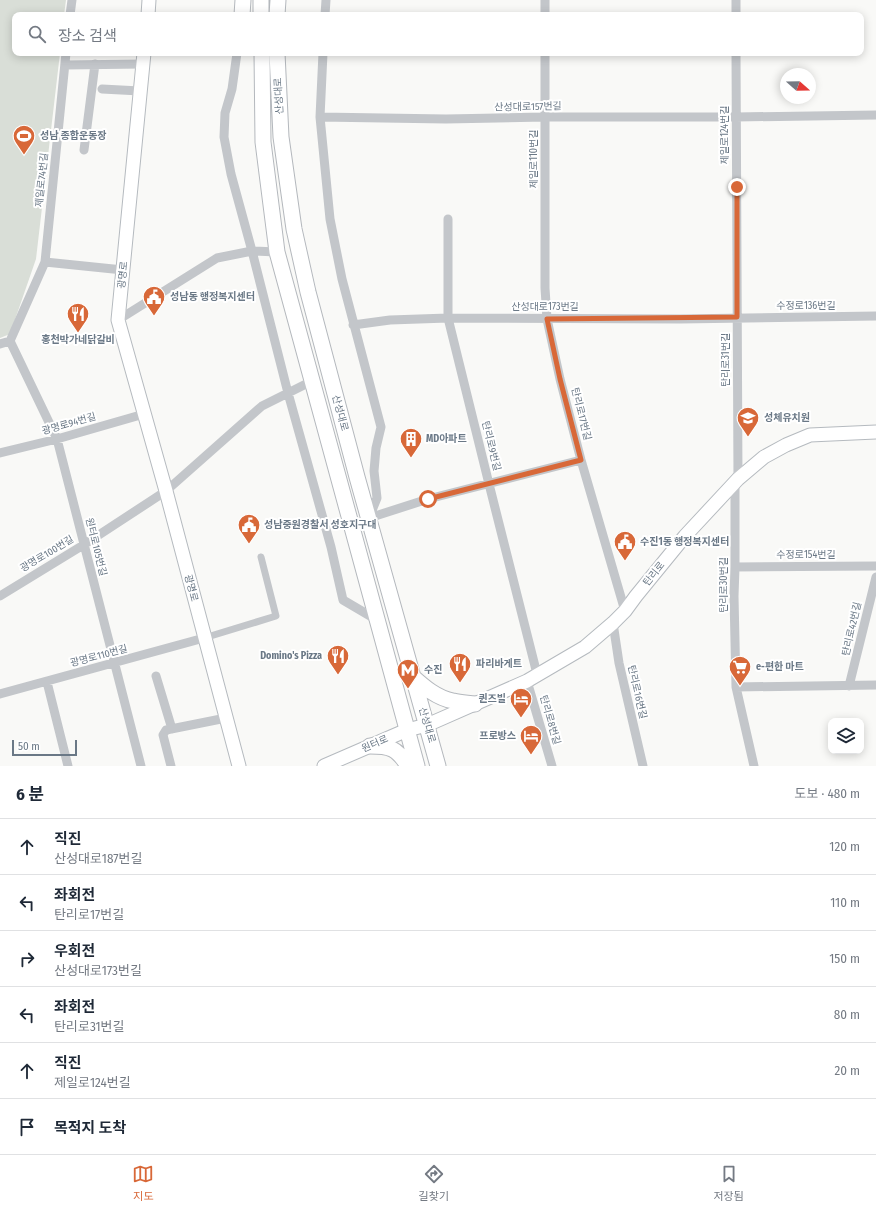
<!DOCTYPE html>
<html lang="ko">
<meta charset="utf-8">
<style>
:root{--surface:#fff;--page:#f2f2f3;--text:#1f2937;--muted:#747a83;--line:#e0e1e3;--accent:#d86838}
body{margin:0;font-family:"Fira Sans Condensed","Noto Sans KR",sans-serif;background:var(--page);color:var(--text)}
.controls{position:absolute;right:12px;bottom:12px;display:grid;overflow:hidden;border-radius:8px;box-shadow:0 2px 10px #0003}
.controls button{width:36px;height:36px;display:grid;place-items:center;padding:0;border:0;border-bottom:1px solid var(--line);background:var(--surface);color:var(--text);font:20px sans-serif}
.compass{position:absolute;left:780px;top:68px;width:36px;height:36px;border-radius:50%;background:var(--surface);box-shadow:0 2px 10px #0003;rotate:110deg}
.scale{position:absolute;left:12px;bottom:10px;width:65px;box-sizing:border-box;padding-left:4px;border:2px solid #6a7886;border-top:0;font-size:11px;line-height:14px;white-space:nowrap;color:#6a7886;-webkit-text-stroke:3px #fff;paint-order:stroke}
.stop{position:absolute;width:12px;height:12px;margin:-9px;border:3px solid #d86838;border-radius:50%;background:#fff}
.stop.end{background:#d86838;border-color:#fff;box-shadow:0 1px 4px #0008}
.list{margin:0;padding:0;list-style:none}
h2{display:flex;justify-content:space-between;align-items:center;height:52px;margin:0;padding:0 16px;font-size:17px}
h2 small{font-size:13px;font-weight:400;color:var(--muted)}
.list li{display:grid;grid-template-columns:26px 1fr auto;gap:12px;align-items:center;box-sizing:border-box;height:56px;padding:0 16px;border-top:1px solid var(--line)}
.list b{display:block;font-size:15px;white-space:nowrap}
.list p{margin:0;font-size:13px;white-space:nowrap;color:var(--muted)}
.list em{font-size:13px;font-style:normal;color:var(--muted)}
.icon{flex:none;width:22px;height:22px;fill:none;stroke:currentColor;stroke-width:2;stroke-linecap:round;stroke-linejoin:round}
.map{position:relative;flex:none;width:876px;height:766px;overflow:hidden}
.search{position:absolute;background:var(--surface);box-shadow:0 2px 10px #0003;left:12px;right:12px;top:12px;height:44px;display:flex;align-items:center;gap:10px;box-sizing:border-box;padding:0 14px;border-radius:8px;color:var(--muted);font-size:15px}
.sheet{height:388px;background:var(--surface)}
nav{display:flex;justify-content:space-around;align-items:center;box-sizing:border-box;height:56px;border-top:1px solid var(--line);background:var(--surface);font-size:11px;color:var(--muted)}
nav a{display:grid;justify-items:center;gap:2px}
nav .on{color:var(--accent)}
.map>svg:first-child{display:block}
.green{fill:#d9ded7}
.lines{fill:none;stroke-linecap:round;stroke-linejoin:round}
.secondary-casing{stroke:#b5babf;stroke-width:15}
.primary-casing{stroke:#b4b8bd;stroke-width:17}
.pedestrian{stroke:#c3c6ca;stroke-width:7}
.minor{stroke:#c3c6ca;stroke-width:9}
.secondary{stroke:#fff;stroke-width:13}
.primary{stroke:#fff;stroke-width:15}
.route{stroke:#d86838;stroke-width:5}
.labels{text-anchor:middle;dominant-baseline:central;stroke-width:4;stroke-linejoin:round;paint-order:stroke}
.street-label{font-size:10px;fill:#6a7886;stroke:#fff}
.poi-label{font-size:10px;font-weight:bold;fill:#6a7886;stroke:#fff;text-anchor:start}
</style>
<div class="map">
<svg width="876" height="766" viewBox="0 0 876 766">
<rect width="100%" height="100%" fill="#f9f9f7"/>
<path class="green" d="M0,0H66L64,15H15V53H60L36,259L10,334L0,338Z"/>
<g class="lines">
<g class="secondary-casing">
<path id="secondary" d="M148,15L149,0
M144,53L118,320L166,491L239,766
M324,766L407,730L427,725L527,681L585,647L613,623L625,611L636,596L685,536L738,479L764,457L786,445L810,435L876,432"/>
</g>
<g class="primary-casing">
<path id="primary" d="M261,0V15
M242,15L243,0
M277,15L278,0
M262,53L263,142L277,252L417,766
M277,53L281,137L294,229L308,292L357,477L438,766
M412,676C424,687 437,698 453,701C460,703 468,703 475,704
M370,746C390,746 397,748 408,766"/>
</g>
<path class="pedestrian" d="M204,638L276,616L261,557"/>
<path class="minor" d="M545,0V15
M70,15L72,0
M325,15L326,0
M736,15V0
M237,53L232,89L225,113L224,137L231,174L252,251L277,252
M323,53L320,117L330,219L342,279L381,427L376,448L374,471L377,498L369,518
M545,53V288L547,319L560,379L581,460L625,611
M736,53L738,479
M65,65L143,64
M102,89L140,91
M320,117L446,119L545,117H736L876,115
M84,150L95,64
M448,219V318L489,484L537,674
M45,262L123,270
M118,320L217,258L252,251L288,393L331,547L343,600L377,620
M353,325L390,320L448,318L680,319L876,316
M10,341L57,439L141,766
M0,344L10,341L45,262L66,53
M0,453L57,439L144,414
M735,483V567L734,596L736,687L754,766
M369,518L428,499L581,460
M735,567L876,566
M0,596L85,544L166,491L262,406L312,381
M613,623L619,663L643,766
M156,676L172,729
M527,681L552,766
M47,682L68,766
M849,686L876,577
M736,687L876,685
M0,694L204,638
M171,766L163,735L166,730L226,718"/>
<use href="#secondary" class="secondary"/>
<use href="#primary" class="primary"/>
</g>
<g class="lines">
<path class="route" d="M428,499L581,460L560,379L547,319L737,317V187"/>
</g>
<defs>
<g id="stadium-pin" transform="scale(1.15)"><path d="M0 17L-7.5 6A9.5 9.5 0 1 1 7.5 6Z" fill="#d86838" stroke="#fff"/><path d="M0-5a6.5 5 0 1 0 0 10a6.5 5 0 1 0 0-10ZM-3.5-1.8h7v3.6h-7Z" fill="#fff"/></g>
<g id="civic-pin" transform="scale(1.15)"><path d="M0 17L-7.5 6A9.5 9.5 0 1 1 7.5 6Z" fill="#d86838" stroke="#fff"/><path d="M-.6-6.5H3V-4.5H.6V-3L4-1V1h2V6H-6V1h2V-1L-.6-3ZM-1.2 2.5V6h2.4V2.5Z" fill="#fff"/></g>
<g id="restaurant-pin" transform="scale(1.15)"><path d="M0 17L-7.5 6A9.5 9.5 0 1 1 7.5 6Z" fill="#d86838" stroke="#fff"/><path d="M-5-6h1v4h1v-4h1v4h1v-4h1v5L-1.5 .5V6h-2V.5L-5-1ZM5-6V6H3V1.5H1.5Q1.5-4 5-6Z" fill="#fff"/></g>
<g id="school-pin" transform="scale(1.15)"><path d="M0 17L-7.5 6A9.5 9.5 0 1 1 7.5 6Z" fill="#d86838" stroke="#fff"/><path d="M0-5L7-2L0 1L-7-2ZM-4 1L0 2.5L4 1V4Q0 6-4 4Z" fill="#fff"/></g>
<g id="building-pin" transform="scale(1.15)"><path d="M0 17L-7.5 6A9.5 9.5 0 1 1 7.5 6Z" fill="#d86838" stroke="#fff"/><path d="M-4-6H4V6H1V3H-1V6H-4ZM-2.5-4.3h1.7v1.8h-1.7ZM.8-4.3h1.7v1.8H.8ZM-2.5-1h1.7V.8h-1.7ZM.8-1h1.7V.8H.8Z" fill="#fff"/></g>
<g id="supermarket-pin" transform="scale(1.15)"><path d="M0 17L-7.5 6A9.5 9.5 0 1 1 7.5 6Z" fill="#d86838" stroke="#fff"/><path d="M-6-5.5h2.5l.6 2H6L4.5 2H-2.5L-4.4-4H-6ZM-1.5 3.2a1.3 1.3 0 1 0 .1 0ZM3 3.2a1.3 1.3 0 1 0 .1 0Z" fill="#fff"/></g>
<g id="metro-pin" transform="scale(1.15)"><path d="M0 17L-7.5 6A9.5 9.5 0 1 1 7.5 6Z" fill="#d86838" stroke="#fff"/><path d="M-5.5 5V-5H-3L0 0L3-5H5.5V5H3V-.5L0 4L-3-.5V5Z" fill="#fff"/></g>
<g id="hotel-pin" transform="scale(1.15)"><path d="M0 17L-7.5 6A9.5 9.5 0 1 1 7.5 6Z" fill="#d86838" stroke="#fff"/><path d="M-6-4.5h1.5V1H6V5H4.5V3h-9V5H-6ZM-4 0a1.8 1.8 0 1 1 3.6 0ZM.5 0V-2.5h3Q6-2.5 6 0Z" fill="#fff"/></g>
</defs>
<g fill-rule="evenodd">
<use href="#stadium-pin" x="24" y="136"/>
<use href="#civic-pin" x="154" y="297"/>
<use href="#restaurant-pin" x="78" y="314"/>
<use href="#school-pin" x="748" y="418"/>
<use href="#building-pin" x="411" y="439"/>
<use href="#civic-pin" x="249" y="525"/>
<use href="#civic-pin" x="625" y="542"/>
<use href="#restaurant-pin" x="338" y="656"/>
<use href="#restaurant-pin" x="460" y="664"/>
<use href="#supermarket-pin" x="740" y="667"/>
<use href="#metro-pin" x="408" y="670"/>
<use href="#hotel-pin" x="521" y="699"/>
<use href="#hotel-pin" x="531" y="736"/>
</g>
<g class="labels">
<g class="street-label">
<text transform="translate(279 96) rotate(-93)">산성대로</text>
<text transform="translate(528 107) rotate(-1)">산성대로157번길</text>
<text transform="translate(725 135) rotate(-90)">제일로124번길</text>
<text transform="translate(534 159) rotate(-90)">제일로110번길</text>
<text transform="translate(42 180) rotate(-84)">제일로74번길</text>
<text transform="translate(123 275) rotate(-84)">광명로</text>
<text x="806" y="306">수정로136번길</text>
<text x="545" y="307">산성대로173번길</text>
<text transform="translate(726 360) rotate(-90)">탄리로31번길</text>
<text transform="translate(340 413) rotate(75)">산성대로</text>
<text transform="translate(581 414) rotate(76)">탄리로17번길</text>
<text transform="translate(69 424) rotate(-16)">광명로94번길</text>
<text transform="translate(491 446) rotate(76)">탄리로9번길</text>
<text transform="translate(96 547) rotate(76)">원터로105번길</text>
<text transform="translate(47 554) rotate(-31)">광명로100번길</text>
<text x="806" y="555">수정로154번길</text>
<text transform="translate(654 574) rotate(-51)">탄리로</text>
<text transform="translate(724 585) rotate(-90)">탄리로30번길</text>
<text transform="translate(191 588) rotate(75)">광명로</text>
<text transform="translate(852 629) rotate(-77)">탄리로42번길</text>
<text transform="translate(99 656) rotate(-15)">광명로110번길</text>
<text transform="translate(637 692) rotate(77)">탄리로16번길</text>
<text transform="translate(550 720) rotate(74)">탄리로8번길</text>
<text transform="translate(427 725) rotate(74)">산성대로</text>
<text transform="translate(375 744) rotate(-24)">원터로</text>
</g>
<g class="poi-label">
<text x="40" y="136">성남 종합운동장</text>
<text x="170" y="297">성남동 행정복지센터</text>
<text x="78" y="340" text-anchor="middle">홍천박가네닭갈비</text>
<text x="764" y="418">성체유치원</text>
<text x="426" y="439">MD아파트</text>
<text x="264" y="525">성남중원경찰서 성호지구대</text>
<text x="640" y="542">수진1동 행정복지센터</text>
<text x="322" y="656" text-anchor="end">Domino's Pizza</text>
<text x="476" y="664">파리바게트</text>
<text x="756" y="667">e-편한 마트</text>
<text x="424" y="670">수진</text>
<text x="506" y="699" text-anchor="end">퀸즈빌</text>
<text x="516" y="736" text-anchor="end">프로방스</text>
</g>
</g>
</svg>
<div class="controls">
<button><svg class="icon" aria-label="layers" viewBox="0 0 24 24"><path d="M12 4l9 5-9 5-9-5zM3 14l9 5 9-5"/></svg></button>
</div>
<svg class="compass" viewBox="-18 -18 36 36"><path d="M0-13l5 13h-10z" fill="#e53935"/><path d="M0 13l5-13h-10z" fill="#747a83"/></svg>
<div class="scale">50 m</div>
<div class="stop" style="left:428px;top:499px"></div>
<div class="stop end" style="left:737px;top:187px"></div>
<div class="search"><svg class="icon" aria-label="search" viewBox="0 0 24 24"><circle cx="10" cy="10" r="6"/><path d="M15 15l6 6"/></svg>장소 검색</div>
</div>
<section class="sheet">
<h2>6 분<small>도보 · 480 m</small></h2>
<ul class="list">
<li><svg class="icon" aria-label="ahead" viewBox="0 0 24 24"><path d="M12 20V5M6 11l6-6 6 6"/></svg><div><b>직진</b><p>산성대로187번길</p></div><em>120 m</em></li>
<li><svg class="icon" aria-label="left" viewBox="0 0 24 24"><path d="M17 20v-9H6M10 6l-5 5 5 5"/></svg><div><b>좌회전</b><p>탄리로17번길</p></div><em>110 m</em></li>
<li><svg class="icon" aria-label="right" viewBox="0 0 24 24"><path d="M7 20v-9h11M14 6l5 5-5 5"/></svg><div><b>우회전</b><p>산성대로173번길</p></div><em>150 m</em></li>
<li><svg class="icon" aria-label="left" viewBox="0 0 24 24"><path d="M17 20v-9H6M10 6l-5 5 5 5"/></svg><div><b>좌회전</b><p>탄리로31번길</p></div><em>80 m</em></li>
<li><svg class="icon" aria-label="ahead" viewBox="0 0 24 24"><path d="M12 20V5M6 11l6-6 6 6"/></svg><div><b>직진</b><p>제일로124번길</p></div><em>20 m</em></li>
<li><svg class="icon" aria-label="arrive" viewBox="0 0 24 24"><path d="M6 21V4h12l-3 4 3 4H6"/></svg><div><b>목적지 도착</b></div></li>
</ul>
</section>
<nav>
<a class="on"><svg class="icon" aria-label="map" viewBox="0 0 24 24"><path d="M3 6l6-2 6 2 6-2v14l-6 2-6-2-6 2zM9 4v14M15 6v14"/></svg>지도</a>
<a><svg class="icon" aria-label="directions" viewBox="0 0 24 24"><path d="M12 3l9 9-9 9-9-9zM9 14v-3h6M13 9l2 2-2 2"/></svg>길찾기</a>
<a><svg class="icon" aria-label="saved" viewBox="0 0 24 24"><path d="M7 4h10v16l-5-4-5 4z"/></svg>저장됨</a>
</nav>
